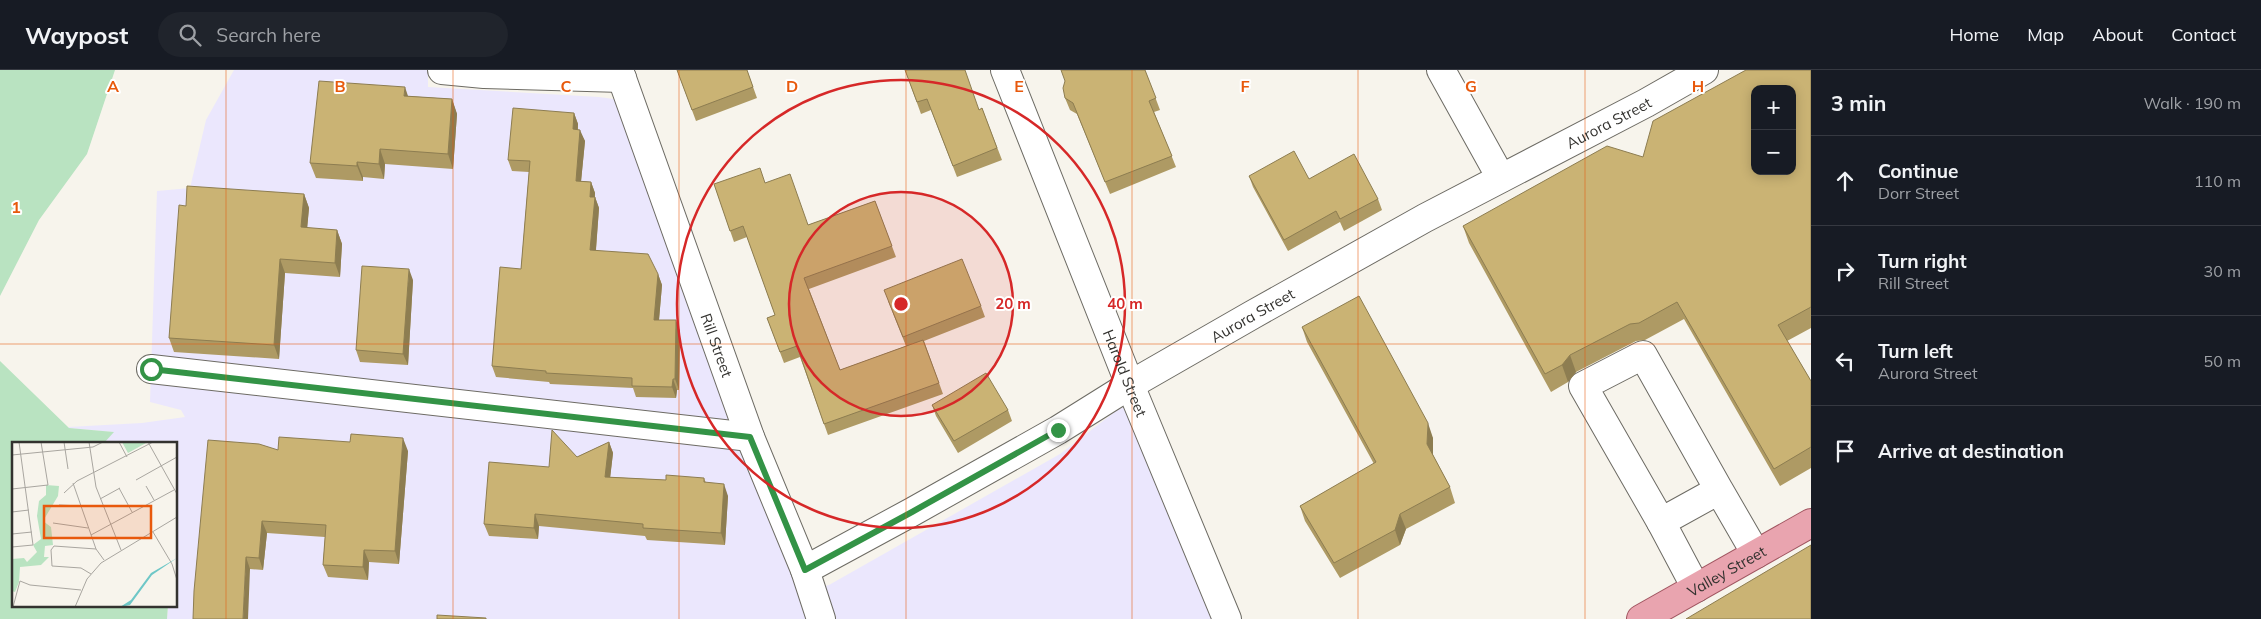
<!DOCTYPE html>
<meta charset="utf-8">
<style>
:root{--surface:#171b24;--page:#20242c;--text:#f1f3f6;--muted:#9ea1a6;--line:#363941}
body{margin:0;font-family:Mulish,sans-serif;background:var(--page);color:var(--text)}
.controls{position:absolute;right:15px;top:15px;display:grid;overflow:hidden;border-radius:10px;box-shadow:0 2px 12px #0003}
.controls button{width:45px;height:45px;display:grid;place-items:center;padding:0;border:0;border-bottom:1px solid var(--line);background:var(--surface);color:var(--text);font:25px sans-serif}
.stop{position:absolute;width:15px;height:15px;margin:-11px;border:4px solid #339346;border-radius:50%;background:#fff}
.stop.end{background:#339346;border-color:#fff;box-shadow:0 1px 5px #0008}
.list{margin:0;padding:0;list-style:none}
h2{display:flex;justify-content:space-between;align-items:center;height:65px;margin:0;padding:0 20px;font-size:21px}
h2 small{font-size:16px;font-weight:400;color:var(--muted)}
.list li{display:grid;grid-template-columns:32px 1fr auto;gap:15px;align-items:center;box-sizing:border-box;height:90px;padding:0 20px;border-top:1px solid var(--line)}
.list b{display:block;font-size:19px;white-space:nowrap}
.list p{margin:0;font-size:16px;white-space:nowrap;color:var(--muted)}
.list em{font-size:16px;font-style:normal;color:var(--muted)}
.icon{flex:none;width:28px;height:28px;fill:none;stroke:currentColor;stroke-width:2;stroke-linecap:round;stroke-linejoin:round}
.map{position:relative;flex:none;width:1811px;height:549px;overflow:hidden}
header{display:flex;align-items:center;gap:30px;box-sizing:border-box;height:70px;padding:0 25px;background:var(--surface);border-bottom:1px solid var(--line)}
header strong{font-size:24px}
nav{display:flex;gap:28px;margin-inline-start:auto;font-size:18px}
.search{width:350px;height:45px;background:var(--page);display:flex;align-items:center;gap:12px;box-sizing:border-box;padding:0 18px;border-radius:28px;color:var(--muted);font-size:19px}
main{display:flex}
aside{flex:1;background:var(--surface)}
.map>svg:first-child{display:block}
.commercial{fill:#ebe7fd}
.green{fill:#b9e3c1}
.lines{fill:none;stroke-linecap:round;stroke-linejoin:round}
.minor-casing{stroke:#6d6b64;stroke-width:30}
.major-casing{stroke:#a05560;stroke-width:30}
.minor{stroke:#fff;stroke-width:28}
.major{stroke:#e9a4af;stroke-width:28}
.wall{fill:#ae9a64}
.shaded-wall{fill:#8d7d51}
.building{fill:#cab374;stroke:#8d7d51;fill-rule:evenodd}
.route{stroke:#339346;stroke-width:6}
.grid{fill:none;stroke:#e8590c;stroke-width:1;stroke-opacity:0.55}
.ring{fill:none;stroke:#d62828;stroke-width:2.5}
.labels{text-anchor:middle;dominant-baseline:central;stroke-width:4;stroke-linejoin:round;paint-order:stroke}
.street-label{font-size:15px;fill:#33322f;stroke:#fff}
.inset-road{fill:none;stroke:#a9a6a0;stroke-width:1}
.view{fill:#e8590c;fill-opacity:0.15;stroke:#e8590c;stroke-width:2.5}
.inset-edge{fill:none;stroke:#33322f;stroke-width:2.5}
.grid-label{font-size:16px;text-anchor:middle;font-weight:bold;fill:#e8590c;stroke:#fff;stroke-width:4;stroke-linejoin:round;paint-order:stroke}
.centre{fill:#d62828;stroke:#fff;stroke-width:2.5}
.ring-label{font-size:15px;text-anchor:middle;font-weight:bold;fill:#d62828;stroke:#fff;stroke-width:4;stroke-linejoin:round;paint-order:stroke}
</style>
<header>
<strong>Waypost</strong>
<div class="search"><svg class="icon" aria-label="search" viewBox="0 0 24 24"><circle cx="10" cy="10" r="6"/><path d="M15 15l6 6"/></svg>Search here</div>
<nav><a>Home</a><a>Map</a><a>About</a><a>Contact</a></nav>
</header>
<main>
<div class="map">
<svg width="1811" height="549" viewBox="0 0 1811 549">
<rect width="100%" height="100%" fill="#f7f4ec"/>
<path class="commercial" d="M234,0H428V17L599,27L628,31L813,519L829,515L1060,384L1116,341L1137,330L1224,549H167L168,535H176V373H104L113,362L69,358L68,357L142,353L185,347L181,340L150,332L157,121L190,118L206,50Z"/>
<path class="green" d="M0,0H115L87,84L39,150L0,226Z
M0,291L69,358L114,362L104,373H14V535H168L167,549H0Z"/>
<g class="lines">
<g class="minor-casing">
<g id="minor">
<path d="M442,0L484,4L622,8"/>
<path id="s1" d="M619,0L750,367L805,500L821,549"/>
<path id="s2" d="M1005,0L1130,315L1227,549"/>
<path d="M1441,0L1501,108"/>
<path d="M151,299L750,367"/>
<path d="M1719,420L1643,285L1583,316L1661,452L1719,420L1756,484"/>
<path d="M1661,452L1696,518"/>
<path id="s3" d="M805,500L912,442L1058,360L1130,315L1252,245L1425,148L1646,33L1704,0"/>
</g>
</g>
<g class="major-casing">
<g id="major">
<path id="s4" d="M1641,549L1811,453"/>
</g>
</g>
<use href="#minor" class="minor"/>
<use href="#major" class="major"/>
</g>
<path class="wall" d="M677,0H747L757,28L696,51Z
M905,0L979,40L982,38L1002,90L957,107L931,40L921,44Z
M1145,0L1160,40L1154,42L1176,97L1110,124L1077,44L1070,40L1065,28Z
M1811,0V258L1787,271L1811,311V398L1780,416L1684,249L1645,270L1636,271L1576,302L1568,312L1551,322L1469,173L1463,156L1643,87Z
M408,26L452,29L457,44L453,99L385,94L384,109L363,107V111L316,108L310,93Z
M574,43L578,54V60L585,71L581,111L591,112L595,123V127L599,138L596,180L658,204L662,215L659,250L680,261L679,320H677L676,328L636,327L633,318L550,314L549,312L496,307L492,296L521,199L529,102L512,101L508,90Z
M1249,106L1309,109L1378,129L1382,140L1344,161L1340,152L1288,181L1253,117Z
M714,114L808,155L875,131L896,187L809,219L840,300L906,276L888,231L981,236L985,247L924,271L943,324L828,365L800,287L784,293L767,248L775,245L747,167L734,172Z
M304,124L309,138L307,158L337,160L342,174L340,207L285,203L279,289L174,282L169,268L186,136Z
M413,210L408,295L360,292L356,280Z
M1302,257L1433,368V385L1450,417L1455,433L1406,459L1400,475L1340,508L1305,451L1300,436L1374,394L1307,272Z
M932,335L1008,340L1012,351L958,383L936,346Z
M350,372L408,381L399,494L369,492L368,510L328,507L323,495L325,467L267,463L263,500L250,499L193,549L278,380Z
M609,372L613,383L610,407L666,410L704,408L706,413L728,426L725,475L647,470L645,466L539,456L538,469L489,466L484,454L549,397L577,387Z"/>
<path class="shaded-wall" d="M405,17L410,32L404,26Z
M452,29L457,44L453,99L448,84Z
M574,43L578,54L577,70L573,59Z
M580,60L585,71L580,122L576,111Z
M380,79L385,94L384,109L379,94Z
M357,92L363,107V111L357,96Z
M591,112L595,123L594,138L590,127Z
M304,124L309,138L306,171L301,157Z
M595,127L599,138L595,191L590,180Z
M337,160L342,174L340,207L335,193Z
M280,189L285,203L279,289L274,275Z
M409,199L413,210L408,295L403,284Z
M658,204L662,215L658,261L654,250Z
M676,250L680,261L679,320L675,309Z
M1570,285L1576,302L1568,312L1562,295Z
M673,309L677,320L676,328L672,317Z
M1428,353L1433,368V389L1427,374Z
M403,368L408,381L399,494L395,481Z
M609,372L613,383L609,418L605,407Z
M724,414L728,426L725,475L721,463Z
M535,444L539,456L538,469L534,458Z
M1400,444L1406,459L1400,475L1395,460Z
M262,451L267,463L263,500L259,488Z
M364,480L369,492L368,510L363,497Z
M246,487L250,499L248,549H243Z"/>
<path class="building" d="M677,0H747L753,17L692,40Z
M905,0H965L979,40L982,38L997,78L953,96L927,29L917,32Z
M1061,0H1145L1156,28L1149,31L1172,86L1105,112L1073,33L1065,28L1063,18L1065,11Z
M1746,0H1811V237L1778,255L1811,311V377L1774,399L1677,232L1639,253L1630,254L1570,285L1562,295L1545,304L1463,156L1607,76L1643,87L1653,51ZM1755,19H1792V101H1755Z
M319,11L405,17L404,26L452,29L448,84L380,79L379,94L357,92V96L310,93Z
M513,38L574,43L573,59L580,60L576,111L591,112L590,127H595L590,180L648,184L658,204L654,250H676L675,309H673L672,317L632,316V308L546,303V301L492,296L500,197L521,199L530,91L508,90Z
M1294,81L1309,109L1354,84L1378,129L1340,149L1336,141L1284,170L1249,106Z
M760,98L765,113L790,104L808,155L875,131L892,176L804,208L840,300L923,270L939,313L824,354L797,276L780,282L767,248L775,245L743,156L730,161L714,114Z
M187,116L304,124L301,157L337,160L335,193L280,189L274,275L169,268L179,135L186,136Z
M962,189L981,236L903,267L884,220Z
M362,196L409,199L403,284L356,280Z
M1359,226L1428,353L1427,374L1450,417L1400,444L1395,460L1334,493L1300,436L1376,392L1302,257Z
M986,303L1008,340L954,371L932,335Z
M552,360L577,387L609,372L605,407L666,410V405L704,408V412L724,414L721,463L643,458V454L535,444L534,458L484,454L489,392L549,397Z
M351,364L403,368L395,481L364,480L363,497L323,495L326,455L262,451L259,488L246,487L243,549H193L194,521L208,370L259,374L278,380L279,367L350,372Z
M1811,475V549H1686Z
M437,545L486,548V549H437Z"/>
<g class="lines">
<path class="route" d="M151,299L750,367L805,500L912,442L1058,360"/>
</g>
<path class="grid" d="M226,0V549M453,0V549M679,0V549M906,0V549M1132,0V549M1358,0V549M1585,0V549M0,274H1811"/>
<circle cx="901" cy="234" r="112" fill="#d62828" fill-opacity=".12"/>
<g class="ring">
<circle cx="901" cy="234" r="112"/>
<circle cx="901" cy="234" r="224"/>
</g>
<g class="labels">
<g class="street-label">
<text stroke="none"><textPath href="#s3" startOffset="920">Aurora Street</textPath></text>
<text stroke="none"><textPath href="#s3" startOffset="515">Aurora Street</textPath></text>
<text stroke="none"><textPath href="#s1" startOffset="292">Rill Street</textPath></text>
<text stroke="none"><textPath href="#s2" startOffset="326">Harold Street</textPath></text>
<text stroke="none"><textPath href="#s4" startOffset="98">Valley Street</textPath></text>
</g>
</g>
<g transform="translate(12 372)">
<rect width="165" height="165" fill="#f7f4ec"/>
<path d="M110,0H134V1L116,11ZM34,43L47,44L46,54L31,79L39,85L41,103L33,104L32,115H37L29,123L8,125L7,140L3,150L0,149V117L12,116L15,120L25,110L21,103L29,97L25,74L27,59L34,53Z" fill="#b9e3c1"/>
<path d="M165,116L140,133L118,163L108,165L119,158L139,131Z" fill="#6ec7c7"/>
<path class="inset-road" d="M52,0L56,27M77,0L84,45L109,108M107,0L115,15M136,0L165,52M0,13L81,5L91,0M124,38L165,15M61,41L84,107L92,118M134,44L142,58M107,46L120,70M0,47L36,43L29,0M52,51L65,39L141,0M88,57L108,46M47,63L69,64M0,70L17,68M41,81L76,86M141,90L160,122L165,138M0,92L20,90M79,93L162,48M0,105L21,103L7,0M79,132L69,126L40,124L39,108L42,104L84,107M1,165L8,139L18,143L69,148M63,165L75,137L89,121L165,75"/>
<path class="view" d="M32,64H139V96H32Z"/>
<rect width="165" height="165" class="inset-edge"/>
</g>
<g class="grid-label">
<text x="113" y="22">A</text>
<text x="340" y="22">B</text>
<text x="566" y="22">C</text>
<text x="792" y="22">D</text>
<text x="1019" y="22">E</text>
<text x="1245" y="22">F</text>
<text x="1471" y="22">G</text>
<text x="1698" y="22">H</text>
<text x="16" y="143">1</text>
</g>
<circle cx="901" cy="234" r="8" class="centre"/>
<g class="ring-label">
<text x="1013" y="239">20 m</text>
<text x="1125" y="239">40 m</text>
</g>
</svg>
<div class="controls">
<button>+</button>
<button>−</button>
</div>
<div class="stop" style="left:151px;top:299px"></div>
<div class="stop end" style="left:1058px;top:360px"></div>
</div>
<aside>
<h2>3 min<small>Walk · 190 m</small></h2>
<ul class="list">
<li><svg class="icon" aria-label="ahead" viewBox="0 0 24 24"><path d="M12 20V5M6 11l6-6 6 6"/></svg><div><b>Continue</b><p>Dorr Street</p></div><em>110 m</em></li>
<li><svg class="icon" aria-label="right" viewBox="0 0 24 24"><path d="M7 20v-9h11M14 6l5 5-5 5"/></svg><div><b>Turn right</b><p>Rill Street</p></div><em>30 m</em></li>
<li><svg class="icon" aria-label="left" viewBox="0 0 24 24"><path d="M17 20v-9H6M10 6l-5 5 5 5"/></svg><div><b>Turn left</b><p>Aurora Street</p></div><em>50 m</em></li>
<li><svg class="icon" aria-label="arrive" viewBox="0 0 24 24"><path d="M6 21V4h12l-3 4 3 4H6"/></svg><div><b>Arrive at destination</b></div></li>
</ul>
</aside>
</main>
